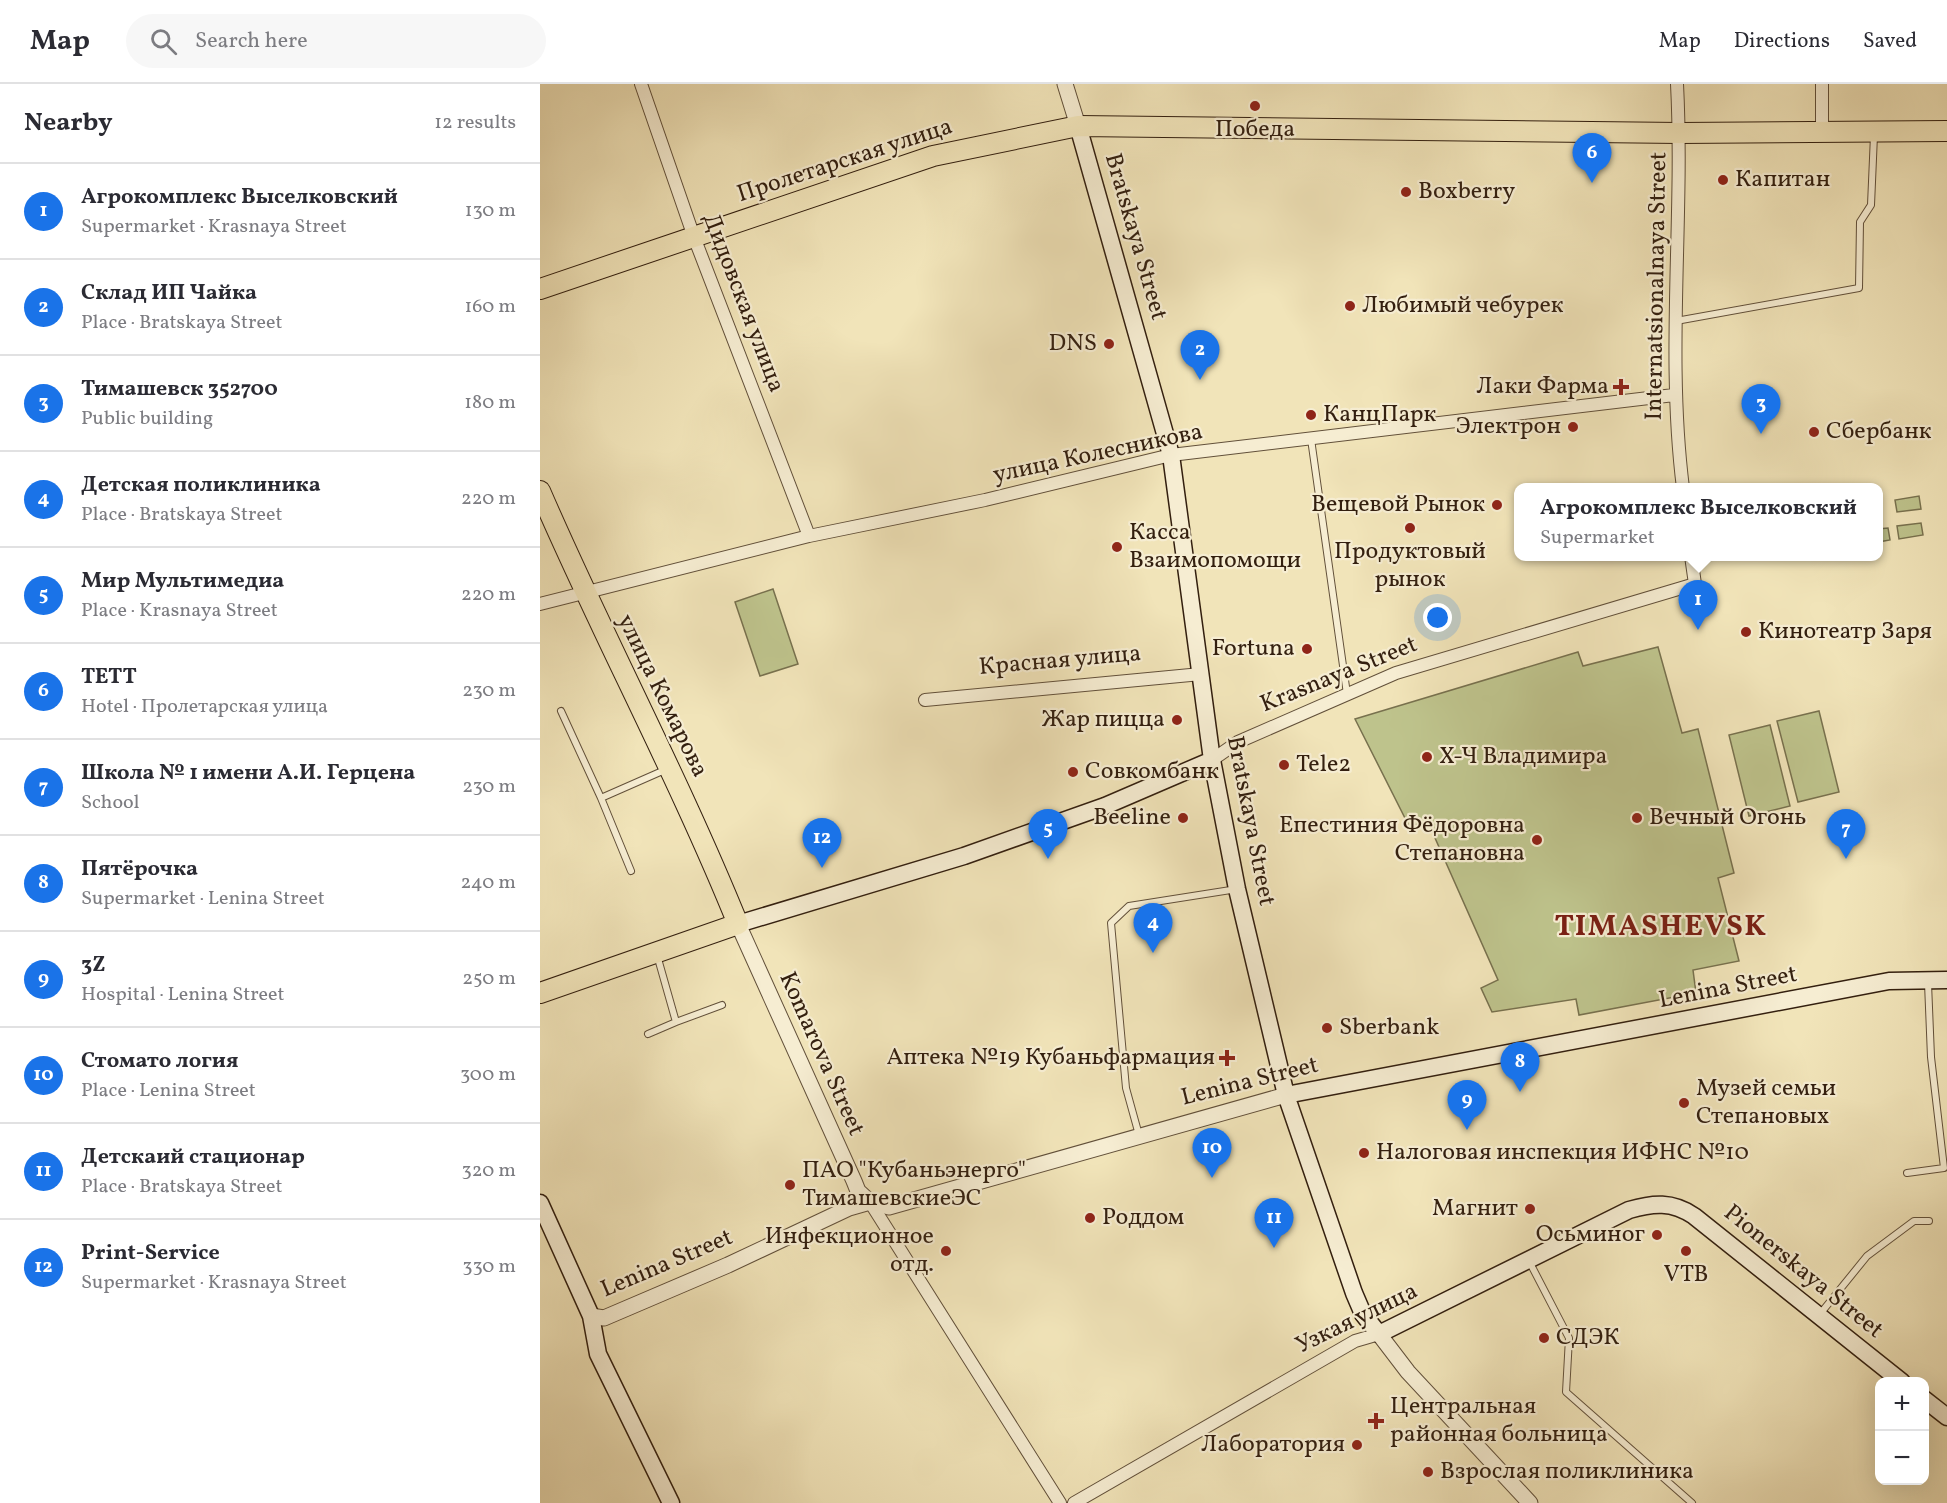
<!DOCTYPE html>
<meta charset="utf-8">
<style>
:root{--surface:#fff;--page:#f7f7f7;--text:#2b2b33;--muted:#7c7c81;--line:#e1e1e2;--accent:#1a73e8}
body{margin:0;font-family:Vollkorn,serif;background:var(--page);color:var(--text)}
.controls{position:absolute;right:18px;bottom:18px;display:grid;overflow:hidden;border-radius:12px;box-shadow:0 6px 24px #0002}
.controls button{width:54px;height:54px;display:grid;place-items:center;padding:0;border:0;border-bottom:2px solid var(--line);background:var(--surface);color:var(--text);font:30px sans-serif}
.you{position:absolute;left:898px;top:534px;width:21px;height:21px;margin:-15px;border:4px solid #fff;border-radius:50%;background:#1a73e8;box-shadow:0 0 0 9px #1a73e833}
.badge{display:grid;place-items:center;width:39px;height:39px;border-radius:50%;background:var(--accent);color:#fff;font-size:20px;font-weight:700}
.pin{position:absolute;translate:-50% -50px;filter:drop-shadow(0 2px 3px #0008)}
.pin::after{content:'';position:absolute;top:32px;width:21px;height:18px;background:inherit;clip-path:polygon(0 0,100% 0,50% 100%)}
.popup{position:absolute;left:974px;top:399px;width:369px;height:78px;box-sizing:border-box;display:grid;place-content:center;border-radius:12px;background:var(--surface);filter:drop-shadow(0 2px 4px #0005);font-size:20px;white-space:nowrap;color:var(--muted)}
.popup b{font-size:22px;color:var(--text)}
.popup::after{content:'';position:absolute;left:50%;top:100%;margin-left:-12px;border:12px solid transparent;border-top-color:var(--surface)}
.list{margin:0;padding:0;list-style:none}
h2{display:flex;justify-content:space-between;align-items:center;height:78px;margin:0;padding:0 24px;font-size:26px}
h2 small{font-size:20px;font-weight:400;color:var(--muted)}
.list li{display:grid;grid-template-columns:39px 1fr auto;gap:18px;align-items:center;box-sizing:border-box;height:96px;padding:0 24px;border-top:2px solid var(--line)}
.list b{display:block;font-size:22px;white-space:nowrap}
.list p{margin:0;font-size:20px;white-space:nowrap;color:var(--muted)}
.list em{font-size:20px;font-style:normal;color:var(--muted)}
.icon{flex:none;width:33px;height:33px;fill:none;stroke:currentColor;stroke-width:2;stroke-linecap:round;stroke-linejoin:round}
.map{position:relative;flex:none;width:1407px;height:1419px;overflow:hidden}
header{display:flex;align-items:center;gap:36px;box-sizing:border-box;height:84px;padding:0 30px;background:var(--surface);border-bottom:2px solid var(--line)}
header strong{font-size:28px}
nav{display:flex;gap:33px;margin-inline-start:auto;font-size:21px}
.search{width:420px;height:54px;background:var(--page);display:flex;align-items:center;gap:15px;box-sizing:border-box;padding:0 21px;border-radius:33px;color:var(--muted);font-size:22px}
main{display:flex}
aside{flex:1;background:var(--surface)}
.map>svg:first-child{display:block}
.green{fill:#bec38c;stroke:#78714e;stroke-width:1.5}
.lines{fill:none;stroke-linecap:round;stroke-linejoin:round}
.service-casing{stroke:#62503a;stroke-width:8}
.minor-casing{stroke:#62503a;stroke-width:14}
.tertiary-casing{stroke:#62503a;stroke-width:17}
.secondary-casing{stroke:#331f0f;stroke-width:19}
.primary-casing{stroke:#331f0f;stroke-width:22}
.service{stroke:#f6edd2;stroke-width:6}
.minor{stroke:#f6edd2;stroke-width:12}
.tertiary{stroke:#f6edd2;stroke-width:15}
.secondary{stroke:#f6edd2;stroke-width:16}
.primary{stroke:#f1e4b9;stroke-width:20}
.poi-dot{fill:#8f2418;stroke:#f6edd2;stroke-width:2}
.labels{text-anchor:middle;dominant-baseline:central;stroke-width:4.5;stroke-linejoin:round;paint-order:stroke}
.poi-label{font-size:24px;fill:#331f0f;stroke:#f6edd2;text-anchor:start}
.street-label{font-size:24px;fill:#331f0f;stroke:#f6edd2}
.district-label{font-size:30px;font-weight:bold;letter-spacing:1.5px;fill:#7a1f14;stroke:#f6edd2}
</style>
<header>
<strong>Map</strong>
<div class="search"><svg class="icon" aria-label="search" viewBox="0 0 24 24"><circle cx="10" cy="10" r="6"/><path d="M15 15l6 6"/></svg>Search here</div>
<nav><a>Map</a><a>Directions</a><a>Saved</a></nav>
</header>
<main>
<aside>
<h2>Nearby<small>12 results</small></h2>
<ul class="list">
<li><span class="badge">1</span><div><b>Агрокомплекс Выселковский</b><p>Supermarket · Krasnaya Street</p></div><em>130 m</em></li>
<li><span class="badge">2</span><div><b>Склад ИП Чайка</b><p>Place · Bratskaya Street</p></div><em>160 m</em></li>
<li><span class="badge">3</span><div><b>Тимашевск 352700</b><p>Public building</p></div><em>180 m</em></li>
<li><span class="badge">4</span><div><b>Детская поликлиника</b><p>Place · Bratskaya Street</p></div><em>220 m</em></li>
<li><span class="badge">5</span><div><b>Мир Мультимедиа</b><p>Place · Krasnaya Street</p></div><em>220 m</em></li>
<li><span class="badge">6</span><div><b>ТЕТТ</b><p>Hotel · Пролетарская улица</p></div><em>230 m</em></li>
<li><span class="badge">7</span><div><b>Школа № 1 имени А.И. Герцена</b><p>School</p></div><em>230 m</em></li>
<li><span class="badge">8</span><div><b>Пятёрочка</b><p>Supermarket · Lenina Street</p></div><em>240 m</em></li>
<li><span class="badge">9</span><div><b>3Z</b><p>Hospital · Lenina Street</p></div><em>250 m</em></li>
<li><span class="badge">10</span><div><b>Стомато логия</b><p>Place · Lenina Street</p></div><em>300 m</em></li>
<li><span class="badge">11</span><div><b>Детскаий стационар</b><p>Place · Bratskaya Street</p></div><em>320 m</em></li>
<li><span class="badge">12</span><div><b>Print-Service</b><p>Supermarket · Krasnaya Street</p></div><em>330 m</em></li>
</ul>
</aside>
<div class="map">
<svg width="1407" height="1419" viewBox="0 0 1407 1419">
<rect width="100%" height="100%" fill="#f1e4b9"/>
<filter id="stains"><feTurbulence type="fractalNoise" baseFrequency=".00333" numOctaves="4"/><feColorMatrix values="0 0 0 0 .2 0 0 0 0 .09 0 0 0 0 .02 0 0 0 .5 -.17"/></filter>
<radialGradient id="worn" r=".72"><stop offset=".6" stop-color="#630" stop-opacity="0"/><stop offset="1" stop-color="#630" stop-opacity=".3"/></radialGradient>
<path class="green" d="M1379,412L1381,425L1357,428L1355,416Z
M1381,439L1383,451L1359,455L1357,442Z
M1348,444L1350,456L1338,458V445Z
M233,505L258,580L220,592L195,518Z
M1118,563L1142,649L1158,645L1194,789L1178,794L1199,877L1153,886L1156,909L1039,931L1036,915L952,928L941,904L958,896L887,736L870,744L815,635L1038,568L1043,582Z
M1279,627L1299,708L1258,718L1237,637Z
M1230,641L1250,722L1209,732L1189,651Z"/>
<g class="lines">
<g class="service-casing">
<path id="service" d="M1136,237L1319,204L1320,138L1331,121L1334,51
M771,355L807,610
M21,627L61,714L127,685
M61,714L91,787
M117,871L136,938L182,921
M108,950L136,938
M599,1051L586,1004L571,839L589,822L697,805
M1367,1089L1404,1084L1391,973L1388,899
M989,1177L1029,1254L1026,1308L1152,1419
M1280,1230L1327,1172L1374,1137H1389"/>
</g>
<g class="minor-casing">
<path id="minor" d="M101,0L154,153L269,452
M1137,0C1144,135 1126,269 1143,404
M1282,0V48
M0,520L269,452L445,416L631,371L1134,311
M385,616L661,590
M672,676L698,658L856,589L1155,500L1151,472
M330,1118L520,1419
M534,1419L815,1257L839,1250"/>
</g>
<g class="tertiary-casing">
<path id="tertiary" d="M525,0L538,42
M198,840L314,1097L318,1107L330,1118
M51,1232L64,1234L188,1181L309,1124L330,1118L349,1123L746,1011
M839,1250L868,1288L990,1419"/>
</g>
<g class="secondary-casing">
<path id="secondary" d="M538,42L631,371L672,676L697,805L746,1011L814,1209L823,1230L839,1250L1089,1126C1113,1119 1132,1117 1154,1132L1362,1298
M198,840L424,772L565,722L672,676
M746,1011L1349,897L1407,896
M0,1119L51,1232L58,1270L131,1419
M1384,1315L1407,1333"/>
</g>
<g class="primary-casing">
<path id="primary" d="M0,205L393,72L538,42L1140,49L1407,47
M0,407C63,553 138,692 198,840L0,909"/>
</g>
<use href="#service" class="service"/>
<use href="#minor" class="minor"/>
<use href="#tertiary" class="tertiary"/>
<use href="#secondary" class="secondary"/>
<use href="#primary" class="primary"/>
</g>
<g class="poi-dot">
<circle cx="715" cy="22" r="6"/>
<circle cx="1183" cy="96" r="6"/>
<circle cx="866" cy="108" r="6"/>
<circle cx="810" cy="222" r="6"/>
<circle cx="569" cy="260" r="6"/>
<path d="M1078 294h6v6h6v6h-6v6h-6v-6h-6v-6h6z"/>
<circle cx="771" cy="331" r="6"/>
<circle cx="1033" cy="343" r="6"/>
<circle cx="1274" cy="348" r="6"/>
<circle cx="957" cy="421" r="6"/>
<circle cx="870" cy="444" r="6"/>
<circle cx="577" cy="463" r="6"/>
<circle cx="1206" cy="548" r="6"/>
<circle cx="767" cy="565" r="6"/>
<circle cx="637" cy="636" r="6"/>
<circle cx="887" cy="673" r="6"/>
<circle cx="744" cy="681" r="6"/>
<circle cx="533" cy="688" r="6"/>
<circle cx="643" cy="734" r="6"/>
<circle cx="1097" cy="734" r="6"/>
<circle cx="997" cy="756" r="6"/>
<circle cx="787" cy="944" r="6"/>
<path d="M684 965h6v6h6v6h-6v6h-6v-6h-6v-6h6z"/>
<circle cx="1144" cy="1019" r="6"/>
<circle cx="824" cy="1069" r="6"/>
<circle cx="250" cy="1101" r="6"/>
<circle cx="990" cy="1125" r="6"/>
<circle cx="550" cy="1134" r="6"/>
<circle cx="1117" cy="1151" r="6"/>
<circle cx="406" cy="1167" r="6"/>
<circle cx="1146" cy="1167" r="6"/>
<circle cx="1004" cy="1254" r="6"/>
<path d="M833 1328h6v6h6v6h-6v6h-6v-6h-6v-6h6z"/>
<circle cx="817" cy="1361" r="6"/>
<circle cx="888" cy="1388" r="6"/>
</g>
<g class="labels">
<g class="poi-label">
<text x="715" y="46" text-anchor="middle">Победа</text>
<text x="1195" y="96">Капитан</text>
<text x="878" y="108">Boxberry</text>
<text x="822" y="222">Любимый чебурек</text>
<text x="557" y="260" text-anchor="end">DNS</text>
<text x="1069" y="303" text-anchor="end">Лаки Фарма</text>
<text x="783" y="331">КанцПарк</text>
<text x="1021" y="343" text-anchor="end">Электрон</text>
<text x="1286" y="348">Сбербанк</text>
<text x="945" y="421" text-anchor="end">Вещевой Рынок</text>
<text x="589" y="449">Касса<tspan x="589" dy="28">Взаимопомощи</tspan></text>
<text x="870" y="468" text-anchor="middle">Продуктовый<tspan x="870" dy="28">рынок</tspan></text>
<text x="1218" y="548">Кинотеатр Заря</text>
<text x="755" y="565" text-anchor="end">Fortuna</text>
<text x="625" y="636" text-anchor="end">Жар пицца</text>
<text x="899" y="673">Х-Ч Владимира</text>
<text x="756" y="681">Tele2</text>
<text x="545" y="688">Совкомбанк</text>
<text x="631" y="734" text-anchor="end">Beeline</text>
<text x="1109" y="734">Вечный Огонь</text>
<text x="985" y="742" text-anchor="end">Епестиния Фёдоровна<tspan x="985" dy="28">Степановна</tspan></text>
<text x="799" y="944">Sberbank</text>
<text x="675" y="974" text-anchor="end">Аптека №19 Кубаньфармация</text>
<text x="1156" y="1005">Музей семьи<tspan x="1156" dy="28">Степановых</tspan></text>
<text x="836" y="1069">Налоговая инспекция ИФНС №10</text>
<text x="262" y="1087">ПАО "Кубаньэнерго"<tspan x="262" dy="28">ТимашевскиеЭС</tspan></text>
<text x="978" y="1125" text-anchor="end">Магнит</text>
<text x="562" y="1134">Роддом</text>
<text x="1105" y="1151" text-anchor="end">Осьминог</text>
<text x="394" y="1153" text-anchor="end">Инфекционное<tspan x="394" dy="28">отд.</tspan></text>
<text x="1146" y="1191" text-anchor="middle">VTB</text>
<text x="1016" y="1254">СДЭК</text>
<text x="850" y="1323">Центральная<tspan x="850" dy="28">районная больница</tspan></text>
<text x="805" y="1361" text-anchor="end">Лаборатория</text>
<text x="900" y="1388">Взрослая поликлиника</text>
</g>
<g class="street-label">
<text transform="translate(305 77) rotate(-18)">Пролетарская улица</text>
<text transform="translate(595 153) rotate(74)">Bratskaya Street</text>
<text transform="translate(1117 202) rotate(-89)">Internatsionalnaya Street</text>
<text transform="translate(203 219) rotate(69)">Дидовская улица</text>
<text transform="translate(558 370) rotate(-12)">улица Колесникова</text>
<text transform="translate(520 577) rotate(-5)">Красная улица</text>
<text transform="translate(799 591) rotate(-22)">Krasnaya Street</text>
<text transform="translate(122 612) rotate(64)">улица Комарова</text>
<text transform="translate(710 737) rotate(79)">Bratskaya Street</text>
<text transform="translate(1188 904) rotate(-11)">Lenina Street</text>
<text transform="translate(281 970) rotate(66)">Komarova Street</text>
<text transform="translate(710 998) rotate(-14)">Lenina Street</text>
<text transform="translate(127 1180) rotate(-23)">Lenina Street</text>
<text transform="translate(1263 1188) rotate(39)">Pionerskaya Street</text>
<text transform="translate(817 1235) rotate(-26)">Узкая улица</text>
</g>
<g class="district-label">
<text x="1121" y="843">TIMASHEVSK</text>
</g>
</g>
<rect width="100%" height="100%" filter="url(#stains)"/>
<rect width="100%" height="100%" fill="url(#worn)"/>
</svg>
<div class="controls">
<button>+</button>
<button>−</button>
</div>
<div class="you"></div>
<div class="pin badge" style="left:1158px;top:546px">1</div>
<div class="popup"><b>Агрокомплекс Выселковский</b>Supermarket</div>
<div class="pin badge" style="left:660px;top:296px">2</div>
<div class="pin badge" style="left:1221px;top:350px">3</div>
<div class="pin badge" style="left:613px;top:869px">4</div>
<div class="pin badge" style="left:508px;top:775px">5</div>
<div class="pin badge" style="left:1052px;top:99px">6</div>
<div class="pin badge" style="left:1306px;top:775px">7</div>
<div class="pin badge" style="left:980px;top:1008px">8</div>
<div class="pin badge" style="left:927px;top:1046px">9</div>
<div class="pin badge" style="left:672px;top:1094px">10</div>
<div class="pin badge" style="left:734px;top:1164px">11</div>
<div class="pin badge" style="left:282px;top:784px">12</div>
</div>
</main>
